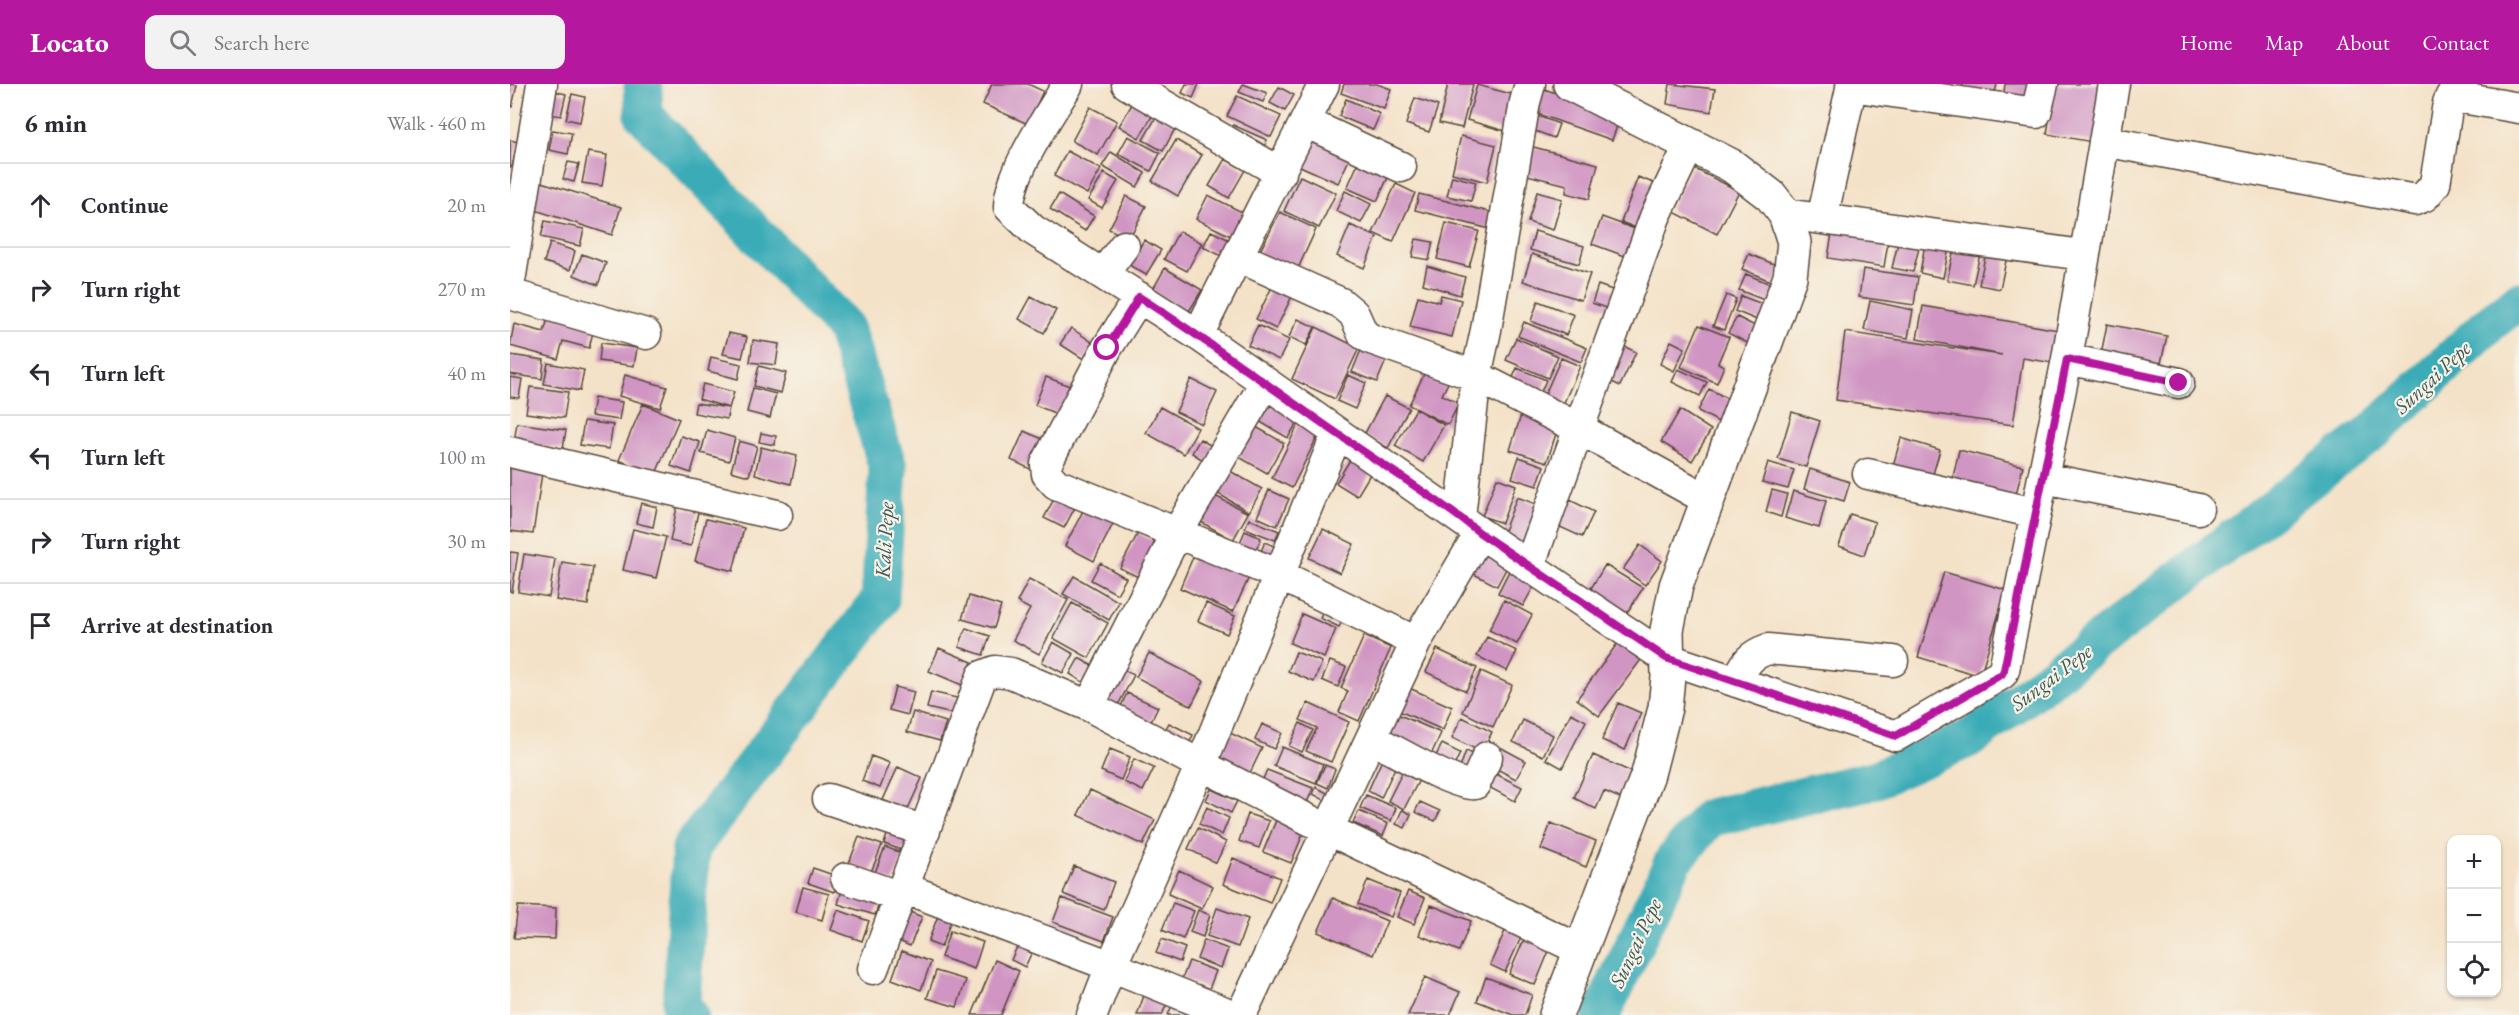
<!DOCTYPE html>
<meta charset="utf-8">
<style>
:root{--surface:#fff;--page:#f2f2f3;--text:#2b2b33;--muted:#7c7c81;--line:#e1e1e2;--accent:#b5179e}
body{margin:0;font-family:"EB Garamond",serif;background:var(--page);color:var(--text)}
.controls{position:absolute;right:18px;bottom:18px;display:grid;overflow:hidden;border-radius:12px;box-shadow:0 2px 4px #0004}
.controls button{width:54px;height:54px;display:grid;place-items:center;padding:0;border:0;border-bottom:2px solid var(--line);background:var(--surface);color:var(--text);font:30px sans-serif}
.stop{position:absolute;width:18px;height:18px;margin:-14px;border:4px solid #b5179e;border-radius:50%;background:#fff}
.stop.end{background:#b5179e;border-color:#fff;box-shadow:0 2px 6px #0008}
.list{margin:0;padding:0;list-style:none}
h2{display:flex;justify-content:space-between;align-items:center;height:78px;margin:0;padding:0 24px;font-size:26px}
h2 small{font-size:20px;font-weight:400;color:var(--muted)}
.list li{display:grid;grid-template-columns:39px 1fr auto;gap:18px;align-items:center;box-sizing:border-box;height:84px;padding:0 24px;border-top:2px solid var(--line)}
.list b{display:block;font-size:22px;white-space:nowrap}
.list em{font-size:20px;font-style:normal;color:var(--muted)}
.icon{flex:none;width:33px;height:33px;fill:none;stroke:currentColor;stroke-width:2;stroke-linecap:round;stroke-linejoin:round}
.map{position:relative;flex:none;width:2009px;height:931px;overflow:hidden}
header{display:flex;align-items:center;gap:36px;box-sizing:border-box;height:84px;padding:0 30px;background:var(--accent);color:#fff}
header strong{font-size:28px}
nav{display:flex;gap:33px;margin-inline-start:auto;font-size:21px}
.search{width:420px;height:54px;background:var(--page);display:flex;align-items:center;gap:15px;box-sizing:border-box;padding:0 21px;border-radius:12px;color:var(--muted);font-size:22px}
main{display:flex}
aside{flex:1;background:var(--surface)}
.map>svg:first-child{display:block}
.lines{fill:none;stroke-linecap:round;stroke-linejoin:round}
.river{stroke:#3bacb7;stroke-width:39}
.building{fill:#d095c3}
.minor-casing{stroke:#574638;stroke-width:33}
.major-casing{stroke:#574638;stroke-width:36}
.minor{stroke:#fff;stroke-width:30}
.major{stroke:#fff;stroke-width:33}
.route{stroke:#b5179e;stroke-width:8}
.labels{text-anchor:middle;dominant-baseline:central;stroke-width:4.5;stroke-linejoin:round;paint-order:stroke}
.water-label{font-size:21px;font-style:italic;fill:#3b5854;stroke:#f7f3e8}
</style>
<header>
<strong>Locato</strong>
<div class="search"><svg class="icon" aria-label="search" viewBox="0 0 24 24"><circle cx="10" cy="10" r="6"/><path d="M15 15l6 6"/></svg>Search here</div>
<nav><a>Home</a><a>Map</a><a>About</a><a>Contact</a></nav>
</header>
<main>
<aside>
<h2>6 min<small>Walk · 460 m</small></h2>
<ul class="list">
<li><svg class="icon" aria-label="ahead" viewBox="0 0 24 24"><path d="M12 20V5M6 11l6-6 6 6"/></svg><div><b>Continue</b></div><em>20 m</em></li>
<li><svg class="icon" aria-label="right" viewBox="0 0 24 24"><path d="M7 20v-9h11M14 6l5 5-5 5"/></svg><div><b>Turn right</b></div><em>270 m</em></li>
<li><svg class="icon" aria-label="left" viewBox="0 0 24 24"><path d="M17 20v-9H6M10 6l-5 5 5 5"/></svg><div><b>Turn left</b></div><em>40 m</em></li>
<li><svg class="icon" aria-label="left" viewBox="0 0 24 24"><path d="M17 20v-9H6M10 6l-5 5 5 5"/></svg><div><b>Turn left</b></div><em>100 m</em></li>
<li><svg class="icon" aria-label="right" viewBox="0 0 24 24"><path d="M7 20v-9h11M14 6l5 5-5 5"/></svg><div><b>Turn right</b></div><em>30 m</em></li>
<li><svg class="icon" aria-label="arrive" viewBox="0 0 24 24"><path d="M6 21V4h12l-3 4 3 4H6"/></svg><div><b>Arrive at destination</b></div></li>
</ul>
</aside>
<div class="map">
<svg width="2009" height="931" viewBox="0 0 2009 931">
<rect width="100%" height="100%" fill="#f7f3e8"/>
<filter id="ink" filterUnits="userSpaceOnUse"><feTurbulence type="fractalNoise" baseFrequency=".0167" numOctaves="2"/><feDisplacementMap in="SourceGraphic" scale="12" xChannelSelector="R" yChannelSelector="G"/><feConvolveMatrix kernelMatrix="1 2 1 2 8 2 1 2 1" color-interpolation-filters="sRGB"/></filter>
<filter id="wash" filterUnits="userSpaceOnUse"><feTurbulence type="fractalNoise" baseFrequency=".008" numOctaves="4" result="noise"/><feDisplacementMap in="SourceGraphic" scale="24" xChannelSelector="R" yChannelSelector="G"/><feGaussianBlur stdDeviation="1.35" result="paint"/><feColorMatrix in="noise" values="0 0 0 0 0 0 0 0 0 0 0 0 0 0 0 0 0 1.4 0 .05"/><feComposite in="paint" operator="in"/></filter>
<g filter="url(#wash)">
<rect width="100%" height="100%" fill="#f4e2c8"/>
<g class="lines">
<path class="river" d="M133,0L134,31L335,244L378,384L370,516L181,764L171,922L179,931
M1091,931L1164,776L1199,734L1367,695L1462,653L1864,347L1981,238L2009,217"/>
</g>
<g id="blocks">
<path class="building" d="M0,0L7,1L2,23L0,22Z
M482,0H518L533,7L518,40L473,20Z
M676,0H689L683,14L672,9Z
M733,0L757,9L753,18L729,8Z
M834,0H867L881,5L874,25L831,9Z
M938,0H963L952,44L929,39Z
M1160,0L1205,5L1201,28L1157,20Z
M1453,0H1487L1483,17L1450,11Z
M1495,0H1524L1520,20L1493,15Z
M1545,0H1599L1588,59L1537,50Z
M967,1L1005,11L995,47L957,36Z
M769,3L784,11L775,27L760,19Z
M1034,5L1111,31L1102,56L1025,29Z
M44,7L56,10L51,32L40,30Z
M62,10L75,13L70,38L56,35Z
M627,12L647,24L629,54L609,42Z
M727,12L771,32L761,53L717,32Z
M905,14L928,22L919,48L896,40Z
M836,15L870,30L863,46L829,32Z
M580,23L607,37L588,71L562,57Z
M648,30L667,41L653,67L633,56Z
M1025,31L1049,40L1044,54L1020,45Z
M723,41L757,56L752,68L718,53Z
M43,46L62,49L58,70L39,66Z
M805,47L844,65L828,99L790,82Z
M618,52L650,69L641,87L608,70Z
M951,52L986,61L977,98L942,89Z
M0,56L8,58L2,83H0Z
M666,56L692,71L668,112L642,97Z
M1016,61L1088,80L1079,115L1056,109L1057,101L1009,89Z
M557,67L591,85L577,110L544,92Z
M78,68L97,71L92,102L72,99Z
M601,68L635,89L627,103L592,82Z
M851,73L881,87L867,117L837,104Z
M715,75L735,86L719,114L699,102Z
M58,78L69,80L64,98L53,95Z
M1181,83L1229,107L1207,150L1160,126Z
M594,89L608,97L592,124L578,116Z
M790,92L826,109L809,144L774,127Z
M942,92L966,98L961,117L937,112Z
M1128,93L1151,102L1134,147L1111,138Z
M22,95L111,123L102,151L13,122Z
M886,100L905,109L883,158L863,149Z
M835,107L861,120L851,139L826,127Z
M1027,108L1052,115L1043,146L1018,138Z
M549,110L584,132L575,147L540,125Z
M909,110L984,129L980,145L905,126Z
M698,111L734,129L723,153L686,135Z
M616,112L636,122L619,155L599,145Z
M770,128L806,145L786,189L748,171Z
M1092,133L1133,148L1123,175L1082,160Z
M35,137L74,145L70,162L31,153Z
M936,139L969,147L959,183L927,175Z
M840,141L867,153L854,184L827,172Z
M1323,143L1379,152L1374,183L1318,174Z
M669,147L692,159L677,187L654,175Z
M701,147L726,159L718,175L693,163Z
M1025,147L1074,162L1069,180L1020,166Z
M1416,154L1440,158L1433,194L1410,189Z
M906,155L923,158L919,176L902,173Z
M634,156L651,166L636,191L619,181Z
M40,159L65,167L60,186L34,178Z
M1388,159L1409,164L1403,188L1382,184Z
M1445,160L1471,165L1463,201L1437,196Z
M1476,168L1497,172L1490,205L1469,201Z
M72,170L96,179L88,201L64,191Z
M1022,170L1080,190L1071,216L1013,197Z
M1239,170L1271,183L1265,199L1232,185Z
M917,182L955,193L950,211L913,200Z
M655,184L692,206L678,229L642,207Z
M1353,185L1408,193L1404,221L1349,213Z
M1236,190L1270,204L1264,220L1229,206Z
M765,197L785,206L766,245L746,235Z
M1088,201L1108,208L1101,226L1082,219Z
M931,211L951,216L942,253L900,243L908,212L929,218Z
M1216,211L1226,215L1214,246L1203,242Z
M1231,212L1260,223L1254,239L1225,227Z
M521,213L546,226L534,249L509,235Z
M1028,217L1064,231L1056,251L1021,237Z
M1360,217L1403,226L1398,254L1354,246Z
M1413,222L1548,246L1543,279L1513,274L1503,341L1326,316L1335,248L1492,271L1407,255Z
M40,228L85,240L79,264L53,257L48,275L0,262L4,240L34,248Z
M1227,233L1255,247L1247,264L1218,249Z
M788,235L805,243L796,261L779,253Z
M1014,238L1077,264L1071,278L1008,252Z
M1597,240L1657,252L1649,288L1590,276Z
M748,241L779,256L769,276L738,261Z
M1189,241L1219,253L1208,279L1214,282L1207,299L1171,283Z
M806,243L849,264L825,315L782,295Z
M561,244L585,260L575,276L550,260Z
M219,249L237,253L232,274L213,270Z
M1006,254L1048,272L1038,294L996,276Z
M243,256L269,260L266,281L240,278Z
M855,256L880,267L867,298L842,288Z
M1161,257L1175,264L1164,287L1150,280Z
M91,259L127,264L124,282L89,277Z
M1107,259L1126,268L1110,302L1092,293Z
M0,271L34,276L32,295L0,290Z
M201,273L231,280L228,295L198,287Z
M1051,274L1070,282L1052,323L1033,315Z
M38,279L74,286L70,307L34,300Z
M919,280L942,291L932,311L949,319L938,341L899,321Z
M249,282L276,289L271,309L244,302Z
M1007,284L1036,296L1030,310L1001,298Z
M1168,285L1197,298L1190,312L1162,298Z
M115,291L157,303L150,324L109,312Z
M838,291L856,299L845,325L827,317Z
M0,293L12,295L9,314L0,313Z
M536,293L565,304L554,333L525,321Z
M681,295L707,308L692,340L666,328Z
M193,300L224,308L219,324L189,315Z
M20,303L58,308L54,334L16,329Z
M243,304L266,310L260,334L237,328Z
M1199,305L1230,321L1218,343L1188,327Z
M875,312L899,324L878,364L854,351Z
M84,314L112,318L109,336L81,332Z
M759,316L790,334L778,354L747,336Z
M186,319L219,324L217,335L184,329Z
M133,320L169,335L145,392L109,376Z
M650,323L688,344L674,370L636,349Z
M906,325L934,341L913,378L885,362Z
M1170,326L1201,346L1182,377L1151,358Z
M1012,328L1049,340L1037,378L1000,366Z
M1282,328L1310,337L1296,383L1268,375Z
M74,337L103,341L99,365L70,361Z
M790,337L810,347L782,404L762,394Z
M7,339L56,346L53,365L4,358Z
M746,343L774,359L757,389L729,373Z
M197,346L225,354L219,377L191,369Z
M514,347L544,360L531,390L501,376Z
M251,349L266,352L265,361L249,358Z
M171,352L190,358L181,389L161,382Z
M1391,354L1430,366L1421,397L1382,385Z
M690,355L705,364L696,378L682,369Z
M229,357L247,362L239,392L221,387Z
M251,363L287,372L281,400L245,390Z
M1449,366L1513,382L1505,414L1442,398Z
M1009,373L1034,382L1027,402L1002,394Z
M841,374L862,387L847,412L826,399Z
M1258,378L1284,386L1278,405L1252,398Z
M0,384L32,389L23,450L0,447Z
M1300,385L1340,398L1334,417L1294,405Z
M720,387L752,405L739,428L707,409Z
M987,394L1006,401L992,439L972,432Z
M549,405L569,416L554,444L534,434Z
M759,406L779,415L767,442L747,433Z
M1262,406L1277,410L1271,433L1256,428Z
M1283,407L1316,417L1309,444L1275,434Z
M705,412L738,429L723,456L691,438Z
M1007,413L1036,424L1021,463L992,452Z
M1060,416L1084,428L1072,453L1048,442Z
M131,419L147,423L143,443L126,439Z
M576,421L605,436L584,477L555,462Z
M167,423L188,428L181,462L160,457Z
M1340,430L1365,438L1354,471L1329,462Z
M196,435L234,444L223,487L185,477Z
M739,435L769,447L765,456L735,444Z
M123,445L156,453L146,494L113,486Z
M813,445L844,460L830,489L799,474Z
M735,447L751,454L744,470L728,463Z
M628,449L650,460L632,495L610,484Z
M755,458L770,465L763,482L747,476Z
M1130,461L1152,477L1135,501L1113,485Z
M970,463L999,479L987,502L958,487Z
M686,466L740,491L723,528L670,504Z
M0,468L8,469L2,508L0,507Z
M14,470L45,475L39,513L8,508Z
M52,478L83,483L78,521L46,516Z
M590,479L616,494L607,510L581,496Z
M1095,481L1133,504L1117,529L1080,506Z
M1000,485L1026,498L1013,522L988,509Z
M1434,488L1496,506L1470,592L1408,573Z
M564,492L609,518L599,536L553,510Z
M519,495L558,516L529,570L503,556L520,525L507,518Z
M459,512L491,522L484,544L452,535Z
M994,516L1022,531L1007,560L979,546Z
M562,519L598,539L579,574L543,554Z
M696,519L725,532L717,550L688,537Z
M817,522L835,532L829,543L810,534Z
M792,530L826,545L814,574L780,559Z
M456,544L480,552L473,571L449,563Z
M854,552L881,564L849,637L829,628L838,607L831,604Z
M977,553L1007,567L997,587L967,572Z
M1112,553L1136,569L1089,632L1067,615Z
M543,558L564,570L553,589L532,578Z
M429,564L462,578L452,601L419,587Z
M927,565L967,584L956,607L916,588Z
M786,568L812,578L804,598L778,587Z
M639,569L694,597L681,622L626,593Z
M569,574L586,584L576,600L560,590Z
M820,577L836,583L828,603L812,596Z
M604,581L624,591L607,623L588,614Z
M971,587L1002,601L983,643L953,628Z
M385,603L404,608L398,631L379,626Z
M897,603L942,623L933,646L887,626Z
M421,608L451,615L447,631L417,624Z
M617,609L648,623L638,644L607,631Z
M798,619L839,638L821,678L796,667L807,644L790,636Z
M1108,619L1131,629L1115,666L1092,656Z
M403,628L436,638L430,657L397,648Z
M885,629L931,649L920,673L875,653Z
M1061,629L1076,637L1052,684L1036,675Z
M952,633L982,648L972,668L942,654Z
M1013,636L1043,651L1033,672L1003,658Z
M659,639L683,651L675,668L650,655Z
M790,639L803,646L792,668L779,662Z
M752,640L772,649L764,665L745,656Z
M720,649L752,664L739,691L708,677Z
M932,660L950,669L941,689L922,680Z
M988,662L1016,677L1006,695L979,681Z
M772,663L813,680L806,699L764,682Z
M600,665L620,673L611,696L591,687Z
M876,667L890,673L871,714L858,707Z
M956,667L972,673L947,692Z
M1083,671L1126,690L1114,716L1094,707L1086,725L1064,714Z
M361,672L380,679L370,704L352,697Z
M624,675L644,684L633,707L614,698Z
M898,677L914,686L894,725L878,717Z
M815,681L825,685L818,704L807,699Z
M388,683L412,694L397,727L373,716Z
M757,686L803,704L796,721L750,702Z
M980,687L1012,703L1005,717L973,700Z
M806,703L819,710L816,717L803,710Z
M701,705L727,717L721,729L696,716Z
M580,706L645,736L633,761L568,731Z
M856,711L886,724L881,737L850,724Z
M910,718L930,727L925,737L905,728Z
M697,723L719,734L712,751L689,740Z
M892,726L901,730L895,744L886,740Z
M849,727L878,740L873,752L843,739Z
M738,730L759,737L749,764L729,757Z
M767,734L795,745L781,779L753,768Z
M381,739L405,747L398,768L374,760Z
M1041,739L1086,757L1076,783L1031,765Z
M688,744L716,758L706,779L678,765Z
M349,753L372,761L361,788L339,779Z
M375,763L394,770L383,798L364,791Z
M723,774L770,794L760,819L713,800Z
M564,782L604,798L594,826L553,810Z
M303,784L329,793L324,808L298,799Z
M669,786L703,802L692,825L658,810Z
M335,796L373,808L365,831L328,820Z
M858,796L890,809L881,833L848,820Z
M293,803L319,810L312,836L286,828Z
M898,807L915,814L904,840L887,833Z
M552,814L603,833L594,857L543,838Z
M823,814L877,837L863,871L808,848Z
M663,819L684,827L673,855L652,846Z
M921,821L961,837L949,867L909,851Z
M8,822L46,824L45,855L4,854Z
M431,824L444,829L431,863L418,858Z
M707,824L738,835L728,863L697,852Z
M328,826L359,837L352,857L321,846Z
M395,826L412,833L400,862L382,854Z
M688,826L700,831L693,853L680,848Z
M999,838L1015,845L995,888L980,881Z
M440,847L473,858L464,885L431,873Z
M1016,851L1041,862L1025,901L999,890Z
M512,852L526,859L515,883L501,876Z
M652,855L675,864L670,878L646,869Z
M694,856L718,865L711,884L687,875Z
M392,867L421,878L411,906L382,895Z
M485,876L509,887L491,931H462Z
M679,877L706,887L699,905L672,895Z
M426,887L456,896L447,923L417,914Z
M915,893L950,908L940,931H898Z
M976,893L1022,911L1015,931H1003L967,917Z
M639,898L662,907L652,931H627Z
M667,909L687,931H658Z"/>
</g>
</g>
<g filter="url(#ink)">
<use href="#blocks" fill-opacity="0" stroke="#574638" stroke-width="1.5"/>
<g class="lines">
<g class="minor-casing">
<path id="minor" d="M558,0C539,32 500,87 499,123L523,146L688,251L970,449L1156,574L1386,652L1492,590L1494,586L1557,275L1604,0
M617,0L771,89
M1341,2L1526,29L1533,0
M795,38L891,83
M1594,57L1905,116L1915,112L1925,100L1938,19L1941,12L2009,24
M1275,130L1573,171
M1312,135L1342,0
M729,173L831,219L844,230L853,250L861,255L966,292L1068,344L1198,416
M593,190L614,162
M0,197L32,0
M0,210L136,250
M629,213L597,264L536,380L537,390L546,400L667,449L755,299
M688,251L814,0
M1557,275L1669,299
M0,368L267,431
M1358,390L1525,429
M1534,394L1688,425
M950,433L966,292L976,246L1015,18L1020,0
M1019,483L1145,133L1180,60
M1226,598C1236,579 1238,572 1258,565L1383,577
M579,622L691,681L827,350
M861,654C880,664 948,704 965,700L977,673
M318,715L415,747
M336,794L390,813
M394,804L601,882L722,931
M363,885L472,592L485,587L501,589L579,622L667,449L770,491L906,558
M582,931L601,882L691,681L819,746L1071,866
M731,931L906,558L970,449"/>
</g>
<g class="major-casing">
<path id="major" d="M1046,931L1138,690L1155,624L1158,593L1157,546L1166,502L1280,193L1284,158L1275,130L1261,112L1222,82L1060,0"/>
</g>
<use href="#minor" class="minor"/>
<use href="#major" class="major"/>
</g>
</g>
<g class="lines" filter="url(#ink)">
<path class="route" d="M597,264L629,213C697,256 761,304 828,350C875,383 925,413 970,449L1156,574L1386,652L1492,590L1494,586L1557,275L1669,299"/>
</g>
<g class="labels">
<g class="water-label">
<text transform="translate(1922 293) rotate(-43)">Sungai Pepe</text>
<text transform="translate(374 456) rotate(-87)">Kali Pepe</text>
<text transform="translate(1541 593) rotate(-37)">Sungai Pepe</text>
<text transform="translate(1125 859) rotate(-65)">Sungai Pepe</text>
</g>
</g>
</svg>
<div class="controls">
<button>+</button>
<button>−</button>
<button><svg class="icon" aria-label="locate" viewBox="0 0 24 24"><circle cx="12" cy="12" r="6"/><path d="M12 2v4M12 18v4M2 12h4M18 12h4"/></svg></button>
</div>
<div class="stop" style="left:597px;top:264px"></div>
<div class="stop end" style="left:1669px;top:299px"></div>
</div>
</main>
